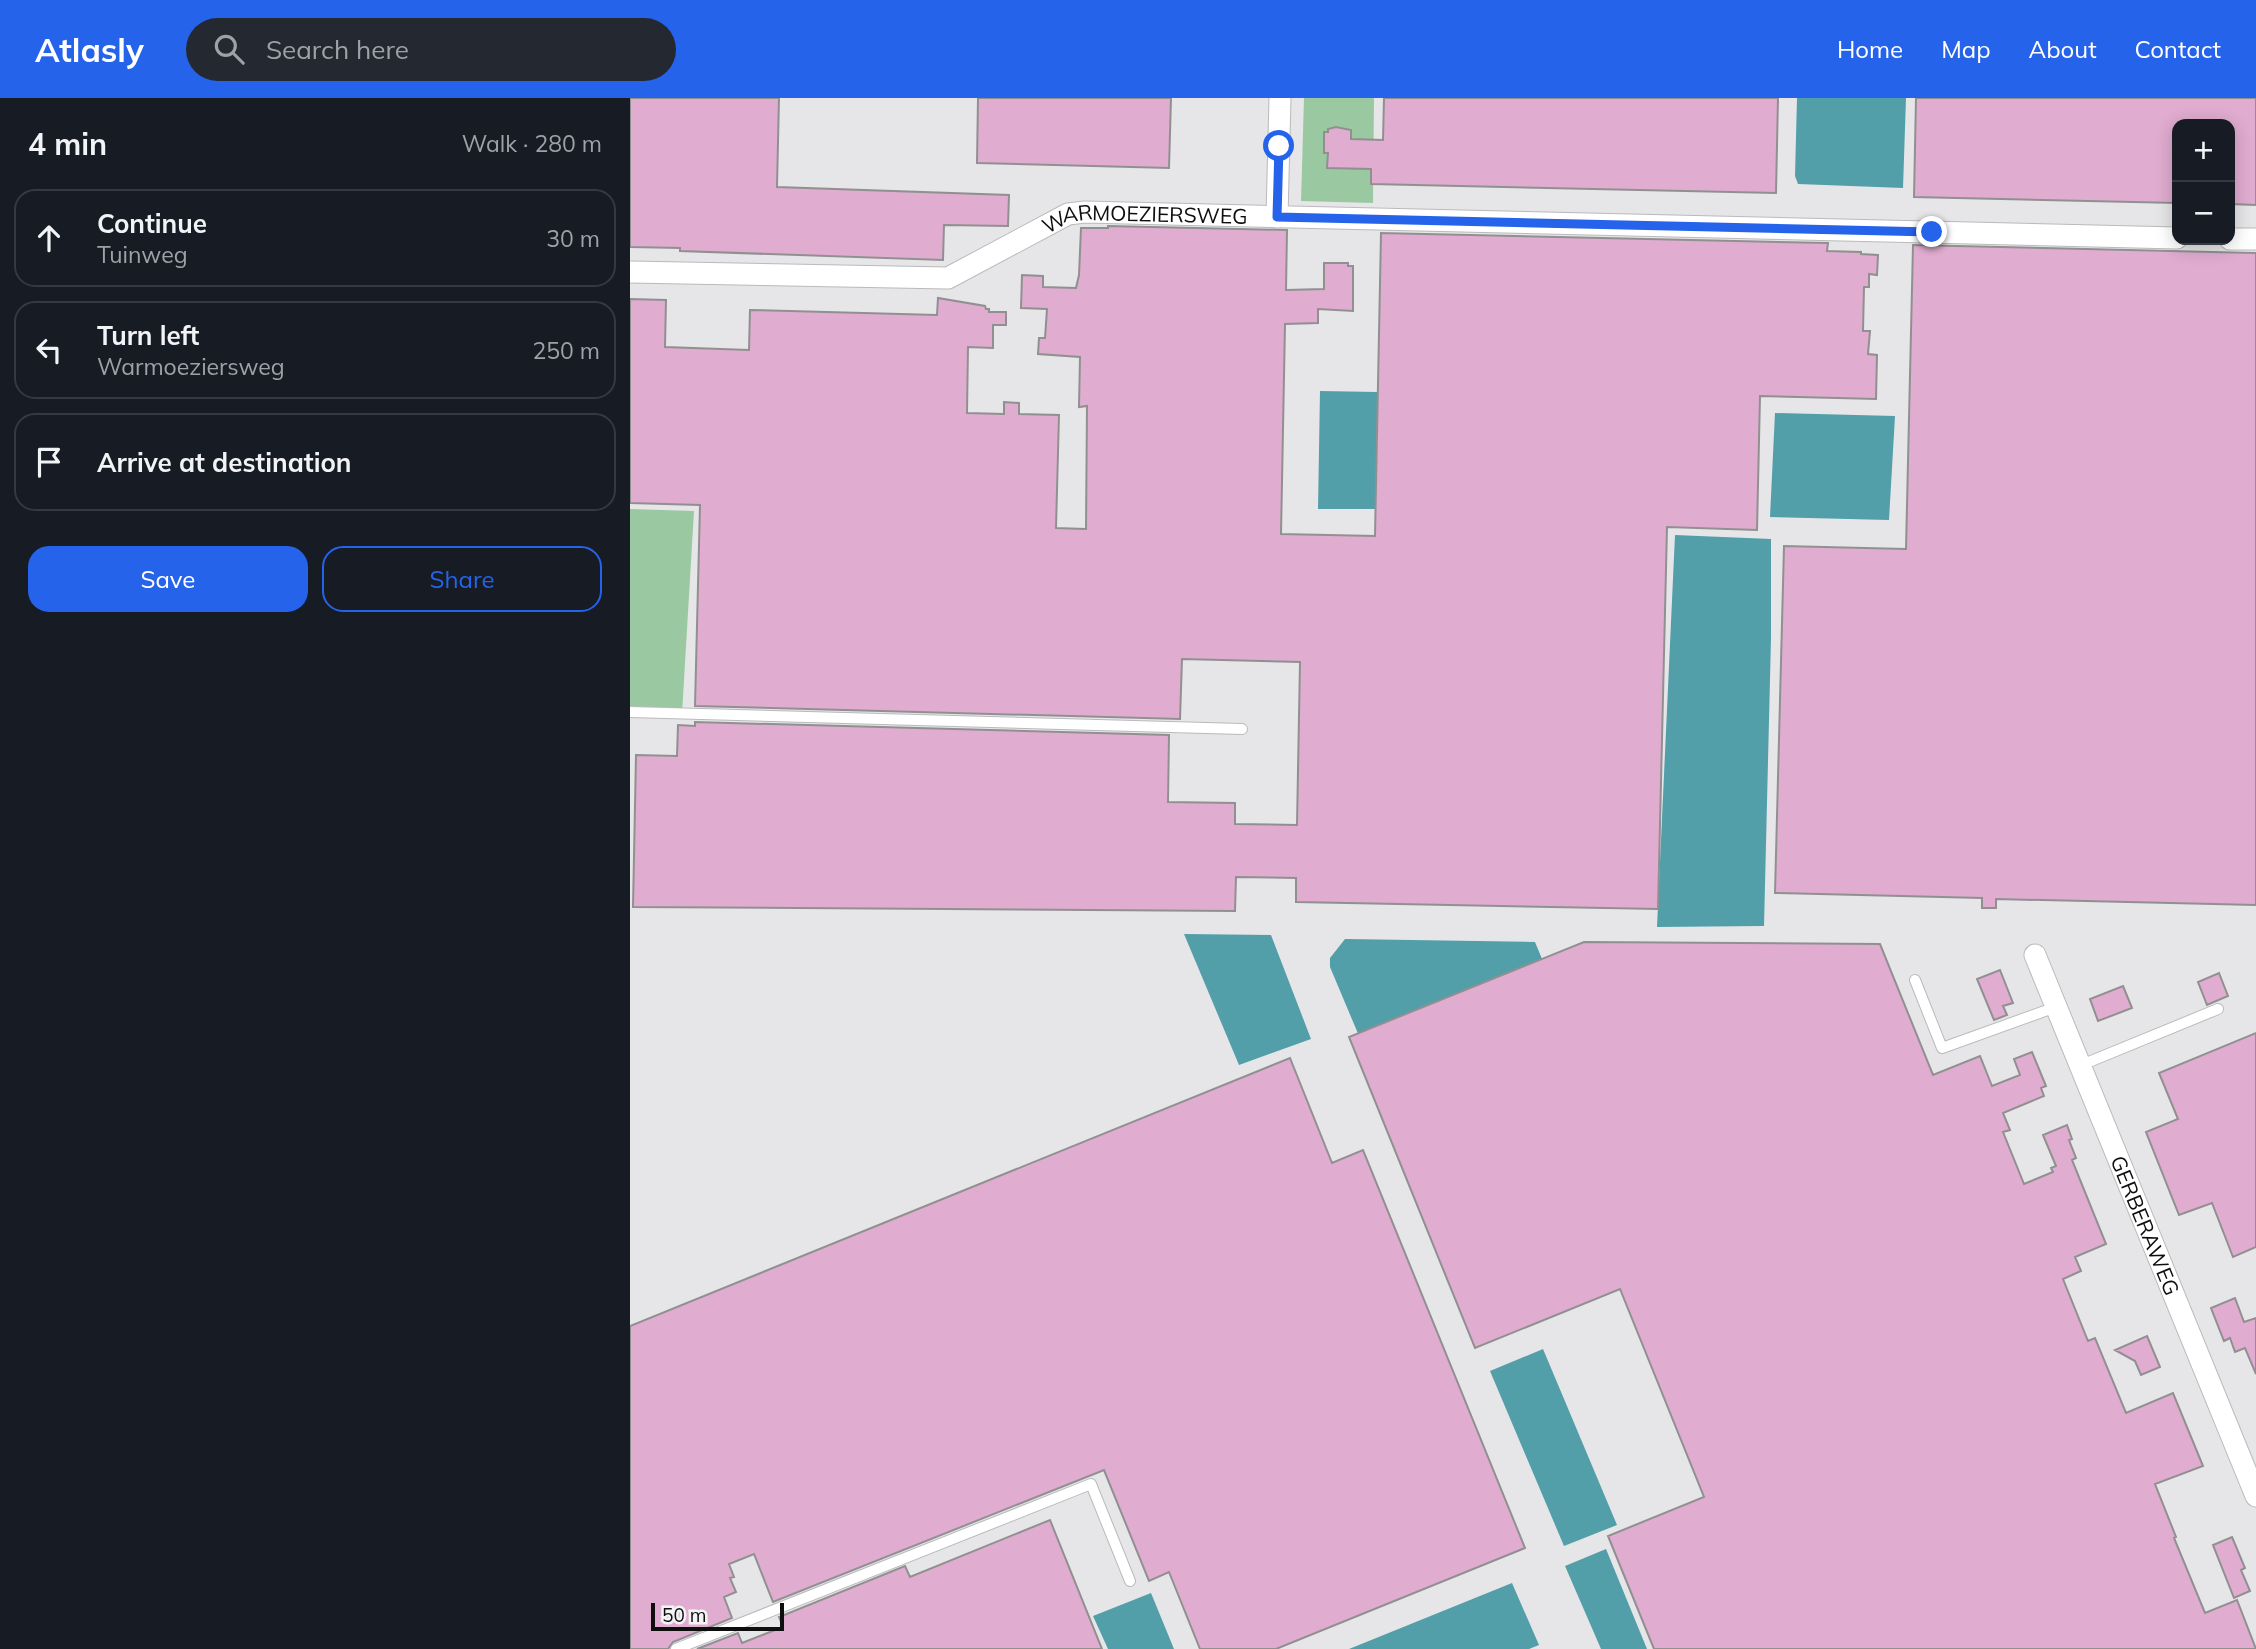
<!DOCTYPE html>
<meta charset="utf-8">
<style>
:root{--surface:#171b24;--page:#242831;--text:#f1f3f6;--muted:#9ea1a6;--line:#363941;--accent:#2563eb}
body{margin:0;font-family:Mulish,sans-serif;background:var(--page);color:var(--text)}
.controls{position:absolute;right:21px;top:21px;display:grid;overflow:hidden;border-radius:14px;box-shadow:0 4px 18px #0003}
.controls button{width:63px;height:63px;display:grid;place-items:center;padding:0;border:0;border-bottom:2px solid var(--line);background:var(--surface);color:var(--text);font:35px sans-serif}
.scale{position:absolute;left:21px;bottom:18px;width:133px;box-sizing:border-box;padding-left:7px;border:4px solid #0e0e0f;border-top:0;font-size:19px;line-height:24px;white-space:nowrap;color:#0e0e0f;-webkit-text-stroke:5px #f3f3f5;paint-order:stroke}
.stop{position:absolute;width:21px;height:21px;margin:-16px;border:5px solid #2563eb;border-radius:50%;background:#fff}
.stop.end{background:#2563eb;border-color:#fff;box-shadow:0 2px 7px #0008}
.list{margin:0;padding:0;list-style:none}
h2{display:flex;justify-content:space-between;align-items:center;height:91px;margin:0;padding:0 28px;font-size:30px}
h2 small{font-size:23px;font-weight:400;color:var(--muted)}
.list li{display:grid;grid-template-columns:46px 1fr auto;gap:21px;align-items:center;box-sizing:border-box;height:98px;margin:0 14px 14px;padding:0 14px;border:2px solid var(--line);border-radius:21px}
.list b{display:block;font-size:26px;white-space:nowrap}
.list p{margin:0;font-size:23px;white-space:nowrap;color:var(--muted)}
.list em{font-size:23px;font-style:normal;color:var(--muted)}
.actions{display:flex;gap:14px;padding:21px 28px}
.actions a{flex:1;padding:16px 0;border:2px solid var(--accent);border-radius:21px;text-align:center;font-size:24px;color:var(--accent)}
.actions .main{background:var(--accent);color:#fff}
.icon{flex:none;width:38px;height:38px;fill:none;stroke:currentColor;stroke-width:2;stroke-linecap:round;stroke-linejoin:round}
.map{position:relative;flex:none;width:1626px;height:1551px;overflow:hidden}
header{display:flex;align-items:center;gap:42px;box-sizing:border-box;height:98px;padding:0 35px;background:var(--accent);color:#fff}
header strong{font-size:33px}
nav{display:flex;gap:38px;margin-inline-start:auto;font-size:24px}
.search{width:490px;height:63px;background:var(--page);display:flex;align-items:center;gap:18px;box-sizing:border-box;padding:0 24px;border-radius:38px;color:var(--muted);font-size:26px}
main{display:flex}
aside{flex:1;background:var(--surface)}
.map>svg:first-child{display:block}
.green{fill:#9ac9a1}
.water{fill:#529fa9}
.building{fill:#e0acd0;stroke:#919091;stroke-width:2}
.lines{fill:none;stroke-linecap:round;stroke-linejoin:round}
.service-casing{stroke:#bababc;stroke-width:12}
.minor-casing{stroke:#bababc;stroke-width:23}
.service{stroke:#fff;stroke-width:10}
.minor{stroke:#fff;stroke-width:21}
.route{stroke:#2563eb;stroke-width:9}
.labels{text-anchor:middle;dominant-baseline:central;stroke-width:5;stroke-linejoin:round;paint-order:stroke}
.street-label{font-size:21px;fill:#0e0e0f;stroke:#f3f3f5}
</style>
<header>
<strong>Atlasly</strong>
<div class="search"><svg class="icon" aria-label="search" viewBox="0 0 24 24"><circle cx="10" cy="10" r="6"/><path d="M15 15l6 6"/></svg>Search here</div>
<nav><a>Home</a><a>Map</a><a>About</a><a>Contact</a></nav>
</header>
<main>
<aside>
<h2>4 min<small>Walk · 280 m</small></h2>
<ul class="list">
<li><svg class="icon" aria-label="ahead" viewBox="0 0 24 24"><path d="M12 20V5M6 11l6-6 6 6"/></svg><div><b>Continue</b><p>Tuinweg</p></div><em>30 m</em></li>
<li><svg class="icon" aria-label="left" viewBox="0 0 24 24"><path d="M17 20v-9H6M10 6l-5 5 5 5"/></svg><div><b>Turn left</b><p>Warmoeziersweg</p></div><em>250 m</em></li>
<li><svg class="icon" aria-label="arrive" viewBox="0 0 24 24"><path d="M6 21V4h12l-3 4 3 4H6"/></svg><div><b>Arrive at destination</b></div></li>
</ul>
<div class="actions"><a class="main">Save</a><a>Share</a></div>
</aside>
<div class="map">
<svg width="1626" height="1551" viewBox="0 0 1626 1551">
<rect width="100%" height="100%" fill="#e6e6e8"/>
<path class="green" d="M674,0H744L743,105L671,103Z
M0,411L64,413L52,616L0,615Z"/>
<path class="water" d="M1167,0H1276L1273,90L1168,86L1165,78Z
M690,293L747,294L748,411H688Z
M1145,315L1265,318L1259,422L1140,419Z
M1045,437L1141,441V540L1134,828L1027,829Z
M554,836L641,837L681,941L609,967Z
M715,841L905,844L937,921L753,995L700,869V860Z
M913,1251L987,1427L934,1448L860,1273Z
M976,1451L1017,1551H971L935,1468Z
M882,1485L909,1547L899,1551H719Z
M521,1495L544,1551H478L463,1518Z"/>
<path class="building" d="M0,0H149L147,89L379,97L378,128L314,127L313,162L50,153V150L0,149Z
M348,0H541L539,70L347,65Z
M754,0H1148L1146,95L741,86V71L697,70L698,55H694V34H698V31L706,29L721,32V41L753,42Z
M1286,0H1626V107L1600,106V26H1547V105L1284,99Z
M478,128L657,132L656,192L694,191V165H718V168H723V213L688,211V225L655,226L651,436L745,438L751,135L1198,145L1197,153L1231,154V156L1248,157L1247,177L1239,176V189H1234L1233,233H1240L1238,256L1247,257L1246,301L1130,298L1127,432L1037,429L1028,811L666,804V780L606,779L605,813L3,809L6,657L47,658L48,627L65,628V624L539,637L538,704L605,705V726L667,727L670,564L552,561L550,621L65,608L70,407L0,405V201L36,202L35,249L119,252L120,212L307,217L308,200L355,208L356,211H359V214H376V227H363V250L338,249L337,315L374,316V304L389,305V316L429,317L426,430L456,431L457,308L449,309L450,259L408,256L409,240H415L417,211L391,210L392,177L413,178V189L446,190L449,177L451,130H478Z
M1283,147L1626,155V807L1366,801V810H1352V800L1145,795L1154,448L1276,451Z
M954,844L1250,846L1303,977L1350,958L1362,988L1390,977L1384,961L1402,954L1416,988L1411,990L1414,998L1373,1015L1380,1032L1373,1034L1394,1086L1423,1074L1421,1070L1426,1068L1413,1037L1437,1027L1442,1041L1439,1042L1446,1060L1442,1062L1476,1146L1445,1159L1451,1173L1433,1181L1458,1243L1465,1240L1496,1315L1543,1295L1573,1368L1525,1386L1546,1439L1544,1440L1575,1515L1607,1502L1626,1551H1024L978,1438L1074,1399L990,1191L845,1250L719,939Z
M1370,872L1383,905L1373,908L1377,917L1364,922L1347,881Z
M1589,875L1598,898L1577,907L1568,884Z
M1493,888L1502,910L1468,923L1460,901Z
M1626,935V1149L1603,1159L1582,1105L1549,1117L1516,1034L1548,1021L1529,975Z
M660,960L702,1065L733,1052L895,1450L646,1551H570L539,1474L519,1483L474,1372L143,1504L124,1456L99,1466L104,1479L100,1480L106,1494L94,1499L102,1520L43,1544L38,1551H0V1228Z
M1605,1200L1614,1224L1626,1220V1276L1615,1250L1605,1254L1600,1240L1594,1243L1581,1210Z
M1517,1238L1530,1269L1511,1277L1505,1263L1485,1252Z
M420,1422L472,1551H67L108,1535L112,1545L153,1529L149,1519L275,1468L280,1479Z
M1602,1439L1615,1470L1611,1472L1620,1493L1604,1500L1583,1447Z"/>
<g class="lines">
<g class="service-casing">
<path id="service" d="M0,614L612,631
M1285,882L1312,950L1426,909
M1449,968L1588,911
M46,1551L461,1386L500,1483"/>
</g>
<g class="minor-casing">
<g id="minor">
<path d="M647,119L650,0"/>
<path d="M1600,141H1626"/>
<path id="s1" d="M0,174L318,180L438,116L455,114L1547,140"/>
<path id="s2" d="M1405,857L1626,1398"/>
</g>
</g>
<use href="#service" class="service"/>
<use href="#minor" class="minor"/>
</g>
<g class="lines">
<path class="route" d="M649,48L647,119L1302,134"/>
</g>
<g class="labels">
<g class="street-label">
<text stroke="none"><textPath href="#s1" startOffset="530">WARMOEZIERSWEG</textPath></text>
<text stroke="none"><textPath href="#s2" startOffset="292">GERBERAWEG</textPath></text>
</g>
</g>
</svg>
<div class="controls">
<button>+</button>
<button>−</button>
</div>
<div class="scale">50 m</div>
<div class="stop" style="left:649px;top:48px"></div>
<div class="stop end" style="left:1302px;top:134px"></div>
</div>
</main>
